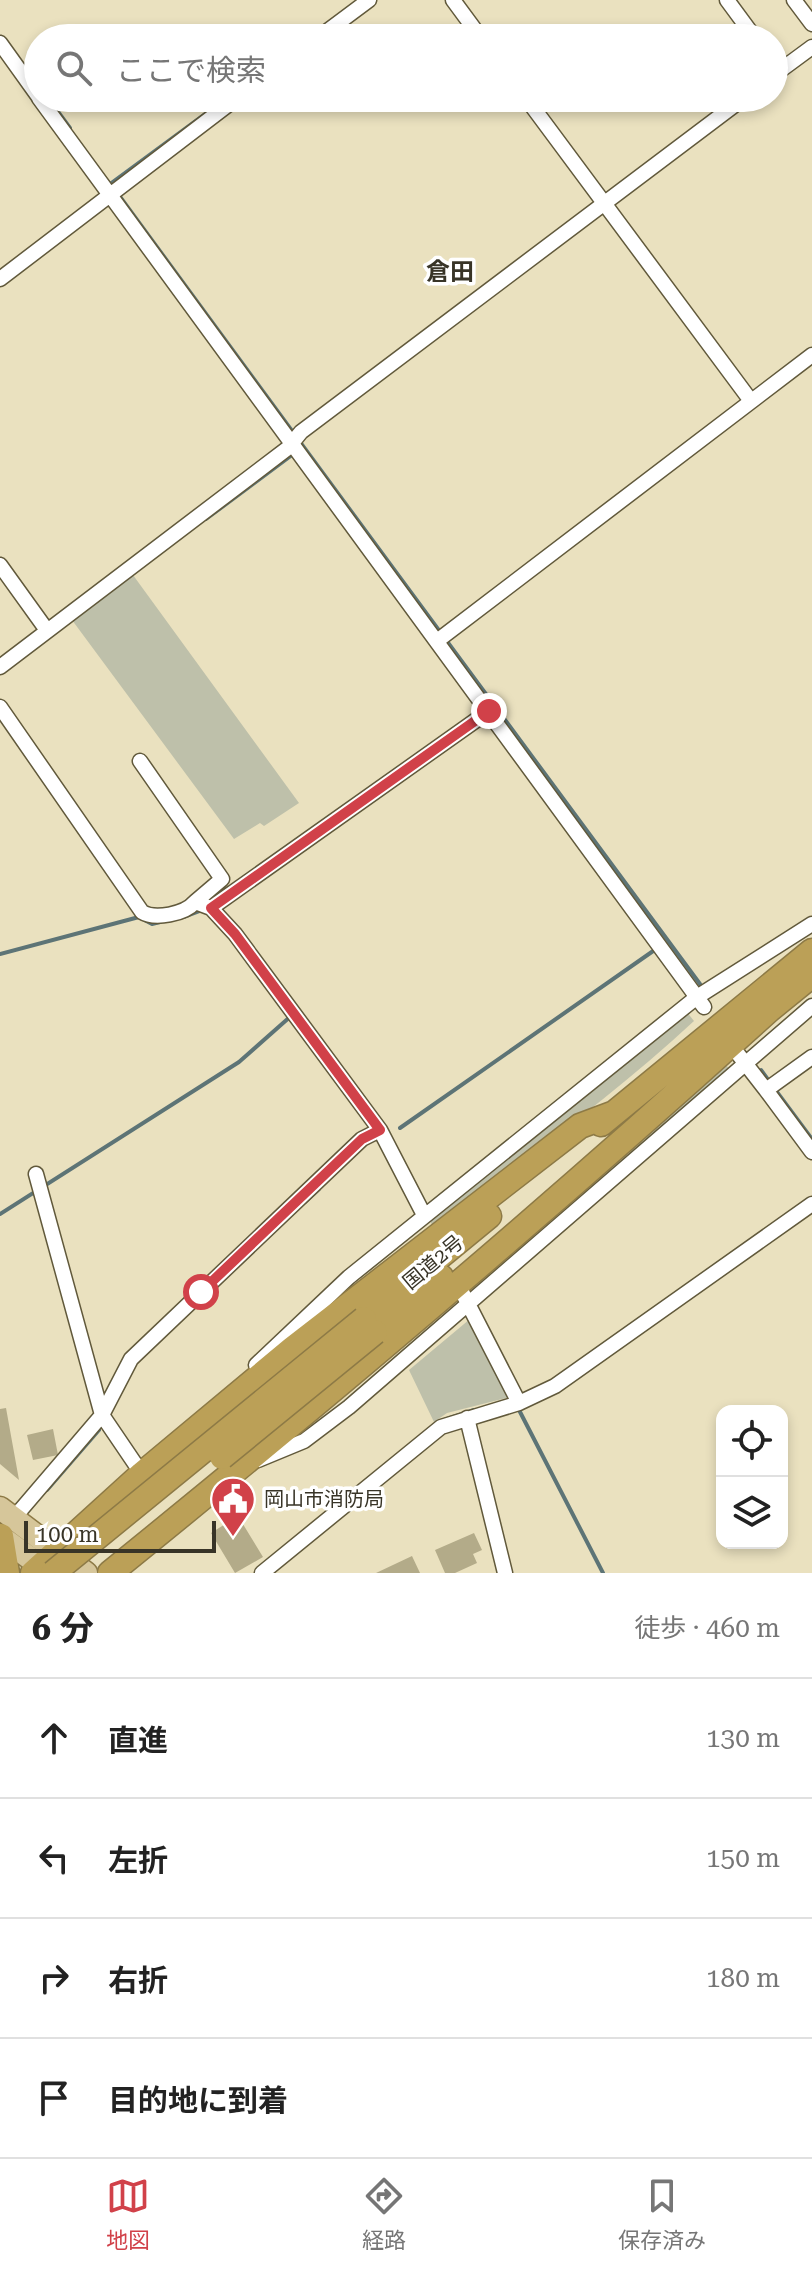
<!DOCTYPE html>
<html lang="ja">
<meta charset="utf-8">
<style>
:root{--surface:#fff;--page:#f6f6f6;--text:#222;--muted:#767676;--line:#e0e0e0;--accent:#d14149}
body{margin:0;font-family:"Roboto Serif","Noto Sans JP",serif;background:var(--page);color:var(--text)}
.controls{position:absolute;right:24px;bottom:24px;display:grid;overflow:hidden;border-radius:16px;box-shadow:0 4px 12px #0003}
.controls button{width:72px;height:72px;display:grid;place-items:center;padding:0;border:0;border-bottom:2px solid var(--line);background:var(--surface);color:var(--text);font:40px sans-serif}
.scale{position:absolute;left:24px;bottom:20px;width:192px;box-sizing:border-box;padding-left:8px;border:4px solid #383427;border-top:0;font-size:22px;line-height:28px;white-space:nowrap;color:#383427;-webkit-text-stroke:6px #fff;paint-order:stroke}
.stop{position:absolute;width:24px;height:24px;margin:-18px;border:6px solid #d14149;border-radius:50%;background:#fff}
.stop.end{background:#d14149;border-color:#fff;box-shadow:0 2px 8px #0008}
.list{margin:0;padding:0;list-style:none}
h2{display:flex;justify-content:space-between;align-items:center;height:104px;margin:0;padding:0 32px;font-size:34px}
h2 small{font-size:26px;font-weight:400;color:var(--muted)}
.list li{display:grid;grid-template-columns:52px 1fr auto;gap:24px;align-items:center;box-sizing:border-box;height:120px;padding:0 32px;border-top:2px solid var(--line)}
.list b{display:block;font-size:30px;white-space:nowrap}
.list em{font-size:26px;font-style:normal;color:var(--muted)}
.icon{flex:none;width:44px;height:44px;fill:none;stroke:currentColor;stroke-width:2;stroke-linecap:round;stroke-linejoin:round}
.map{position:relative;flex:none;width:812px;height:1573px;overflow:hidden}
.search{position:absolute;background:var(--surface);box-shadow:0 4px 12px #0003;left:24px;right:24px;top:24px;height:88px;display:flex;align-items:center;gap:20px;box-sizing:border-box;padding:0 28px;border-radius:44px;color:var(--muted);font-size:30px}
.sheet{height:584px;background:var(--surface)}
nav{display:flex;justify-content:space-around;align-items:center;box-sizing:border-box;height:112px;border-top:2px solid var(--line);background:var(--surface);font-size:22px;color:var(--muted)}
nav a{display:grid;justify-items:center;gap:4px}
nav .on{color:var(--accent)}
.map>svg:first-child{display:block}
.green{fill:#bec0aa}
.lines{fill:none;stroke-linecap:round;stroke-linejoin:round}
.stream{stroke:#5d7476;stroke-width:4}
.building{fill:#b3ab89}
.street-casing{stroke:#61593b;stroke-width:17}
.primary-casing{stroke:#8d7a46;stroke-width:25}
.highway-casing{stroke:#8d7a46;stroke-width:27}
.street{stroke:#fff;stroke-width:14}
.primary{stroke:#d6c69a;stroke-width:22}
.highway{stroke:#bba057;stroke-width:24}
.highway-bridge-casing{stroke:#8d7a46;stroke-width:27;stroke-linecap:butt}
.highway-bridge{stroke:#bba057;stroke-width:24}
.route{stroke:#d14149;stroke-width:10}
.labels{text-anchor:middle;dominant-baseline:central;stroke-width:7;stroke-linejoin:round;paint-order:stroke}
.street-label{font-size:20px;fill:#383427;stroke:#fff}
.poi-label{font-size:20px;fill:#383427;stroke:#fff;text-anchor:start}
.quarter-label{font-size:24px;font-weight:bold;fill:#383427;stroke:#fff}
</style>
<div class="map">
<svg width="812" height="1573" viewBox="0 0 812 1573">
<rect width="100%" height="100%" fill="#eae1bf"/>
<path class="green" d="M133,575L299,803L264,826L260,823L234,839L72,620Z
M686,1011L694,1021C612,1097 521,1162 433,1229L429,1216Z
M725,1064L732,1072L472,1295L466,1290Z
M470,1319L510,1397L447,1413L434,1422L409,1370Z"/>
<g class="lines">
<path class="stream" d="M48,98L70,128
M110,184L205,114
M118,194L295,435
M300,442L700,984
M206,519L292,455
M139,917L152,924L160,922
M184,917L205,909
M0,954L139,917
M761,1070L769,1081
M774,1088L812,1139
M400,1128L656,949
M305,1202L319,1189
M0,1214L239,1062L291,1016
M518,1408L603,1573
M441,1421L474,1410
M47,1490L99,1430"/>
</g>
<path class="building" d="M6,1408L19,1480L0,1464V1409Z
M53,1429L58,1455L33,1460L27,1435Z
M238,1516L263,1557L235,1573L211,1533Z
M474,1533L482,1550L473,1554L477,1563L455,1573H445L435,1550Z
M412,1556L420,1573H376Z"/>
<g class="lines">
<g class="street-casing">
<path id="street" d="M453,0L481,38
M727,0L755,38
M794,0L812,24
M318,38L369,0
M0,43L38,96
M774,75L812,47
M39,98L704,1007
M526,98L751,401
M0,279L237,98
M0,565L46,629
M437,641L812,355
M0,667L288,448L301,432L744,98
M0,707L142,912C155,920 185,914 195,902L211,908L235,934L380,1130L424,1215
M140,761L222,879L195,902
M211,908L489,711
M738,1054L766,1090
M812,1057L766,1090L812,1152
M36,1174L102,1415L142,1474
M462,1292L519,1403
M256,1365L349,1277L697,997L812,924
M467,1418L505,1573
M258,1460L304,1441L349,1407L812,1006
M13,1519L102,1415L131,1359L362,1139L380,1130
M262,1573L441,1427L519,1403L555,1386L812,1204"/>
</g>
<g class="primary-casing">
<path id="primary" d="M0,1508L86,1573
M0,1536L50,1573"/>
</g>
<g class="highway-casing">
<path id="highway" d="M758,1019L812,975
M601,1124L812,951
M364,1319L489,1216
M375,1332L441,1277
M1,1536L7,1573
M33,1573L142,1474L292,1349L580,1126L612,1114
M110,1573C335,1391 555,1204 769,1010"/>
</g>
<use href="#street" class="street"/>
<use href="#primary" class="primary"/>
<use href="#highway" class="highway"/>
<g class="highway-bridge-casing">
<path id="highway-bridge" d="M222,1457L375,1332
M53,1573L364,1319"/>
</g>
<use href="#highway-bridge" class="highway-bridge"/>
</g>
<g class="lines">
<path class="route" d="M201,1292L362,1139L380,1130L235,934L211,908L489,711"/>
</g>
<defs>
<g id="civic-pin" transform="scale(2.3)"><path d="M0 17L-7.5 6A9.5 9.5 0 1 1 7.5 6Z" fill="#d14149" stroke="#fff"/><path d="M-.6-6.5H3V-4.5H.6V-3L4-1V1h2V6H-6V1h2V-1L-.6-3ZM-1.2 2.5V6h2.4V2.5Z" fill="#fff"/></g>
</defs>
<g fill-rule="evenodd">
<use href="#civic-pin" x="233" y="1499"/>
</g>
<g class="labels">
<g class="street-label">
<text transform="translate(433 1262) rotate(-40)">国道2号</text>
</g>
<g class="poi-label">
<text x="264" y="1499">岡山市消防局</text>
</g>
<g class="quarter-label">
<text x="450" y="272">倉田</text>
</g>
</g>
</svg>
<div class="controls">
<button><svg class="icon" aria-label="locate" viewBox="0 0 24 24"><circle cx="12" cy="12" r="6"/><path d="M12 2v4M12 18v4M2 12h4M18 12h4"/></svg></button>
<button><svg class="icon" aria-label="layers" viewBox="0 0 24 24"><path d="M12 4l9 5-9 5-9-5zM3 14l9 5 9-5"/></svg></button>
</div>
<div class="scale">100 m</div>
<div class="stop" style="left:201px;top:1292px"></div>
<div class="stop end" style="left:489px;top:711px"></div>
<div class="search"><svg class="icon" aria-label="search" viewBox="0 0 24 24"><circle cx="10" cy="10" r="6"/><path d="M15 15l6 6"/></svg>ここで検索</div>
</div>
<section class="sheet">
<h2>6 分<small>徒歩 · 460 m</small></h2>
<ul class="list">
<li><svg class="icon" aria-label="ahead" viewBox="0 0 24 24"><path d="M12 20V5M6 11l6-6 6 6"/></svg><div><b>直進</b></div><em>130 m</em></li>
<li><svg class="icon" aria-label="left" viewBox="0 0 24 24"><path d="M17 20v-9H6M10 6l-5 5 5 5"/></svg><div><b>左折</b></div><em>150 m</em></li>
<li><svg class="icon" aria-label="right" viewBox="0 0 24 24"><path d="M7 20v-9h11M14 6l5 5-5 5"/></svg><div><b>右折</b></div><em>180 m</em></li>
<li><svg class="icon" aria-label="arrive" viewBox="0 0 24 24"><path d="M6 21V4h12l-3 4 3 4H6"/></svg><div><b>目的地に到着</b></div></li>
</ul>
</section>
<nav>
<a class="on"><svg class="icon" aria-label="map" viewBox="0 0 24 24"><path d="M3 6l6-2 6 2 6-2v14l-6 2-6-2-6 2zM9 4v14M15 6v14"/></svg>地図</a>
<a><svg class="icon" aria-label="directions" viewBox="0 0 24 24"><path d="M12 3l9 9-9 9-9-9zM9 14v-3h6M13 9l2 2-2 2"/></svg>経路</a>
<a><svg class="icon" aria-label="saved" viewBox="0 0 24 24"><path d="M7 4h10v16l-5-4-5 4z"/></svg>保存済み</a>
</nav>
